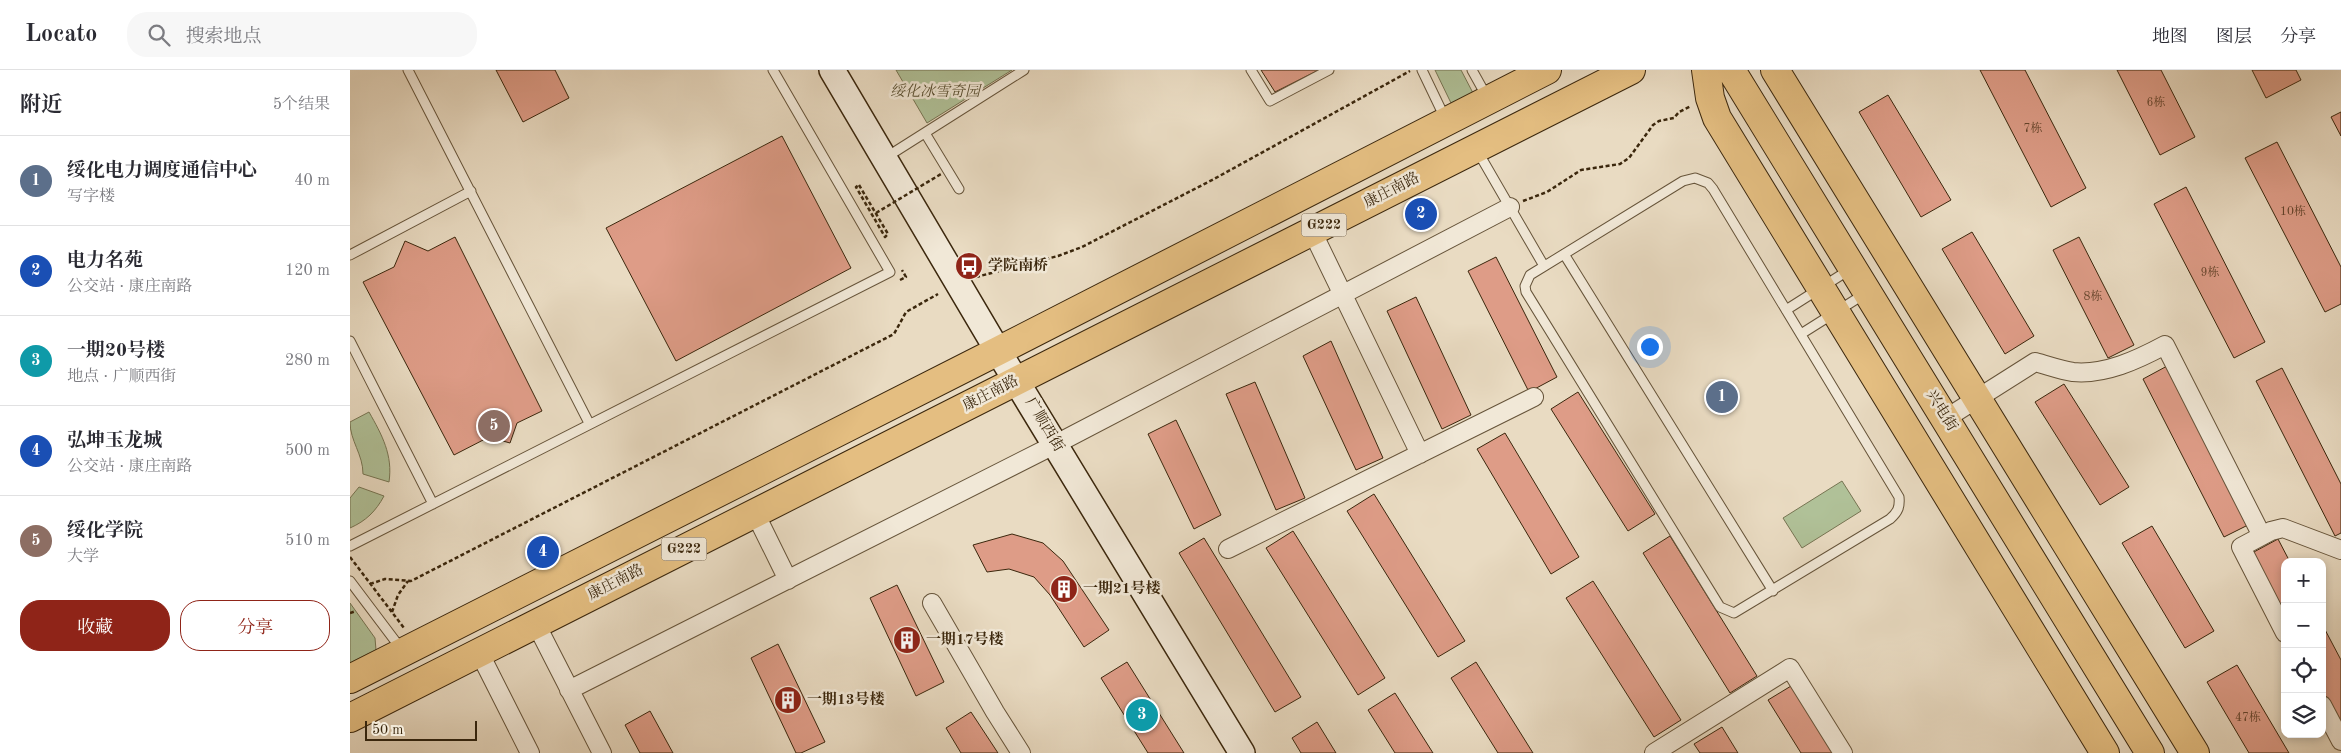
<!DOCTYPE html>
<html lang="zh">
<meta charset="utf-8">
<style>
:root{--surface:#fff;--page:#f7f7f7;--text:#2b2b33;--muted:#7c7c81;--line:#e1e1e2;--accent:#8f2418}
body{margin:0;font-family:"Old Standard TT","Noto Serif SC",serif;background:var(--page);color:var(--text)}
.controls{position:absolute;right:15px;bottom:15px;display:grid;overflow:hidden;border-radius:10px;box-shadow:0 2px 8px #0003}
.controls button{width:45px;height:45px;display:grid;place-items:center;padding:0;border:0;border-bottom:1px solid var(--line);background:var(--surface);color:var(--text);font:25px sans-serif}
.scale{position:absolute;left:15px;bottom:12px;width:112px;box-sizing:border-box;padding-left:5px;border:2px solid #3b270d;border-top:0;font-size:14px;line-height:18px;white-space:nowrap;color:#3b270d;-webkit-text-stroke:4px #f1e8d7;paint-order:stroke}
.you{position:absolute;left:1299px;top:276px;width:18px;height:18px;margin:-12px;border:4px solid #fff;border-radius:50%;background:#1a73e8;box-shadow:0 0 0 8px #1a73e833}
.badge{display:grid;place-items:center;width:32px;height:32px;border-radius:50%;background:var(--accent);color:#fff;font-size:16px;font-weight:700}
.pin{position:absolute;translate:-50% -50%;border:2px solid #fff;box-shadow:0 1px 5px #0006}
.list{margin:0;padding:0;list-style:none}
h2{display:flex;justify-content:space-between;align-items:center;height:65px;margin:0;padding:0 20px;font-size:21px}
h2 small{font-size:16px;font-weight:400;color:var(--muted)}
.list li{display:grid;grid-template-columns:32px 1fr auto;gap:15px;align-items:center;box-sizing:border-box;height:90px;padding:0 20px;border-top:1px solid var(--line)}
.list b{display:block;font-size:19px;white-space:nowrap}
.list p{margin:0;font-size:16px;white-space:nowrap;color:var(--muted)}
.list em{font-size:16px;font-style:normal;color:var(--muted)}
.actions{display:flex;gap:10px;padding:15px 20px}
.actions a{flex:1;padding:11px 0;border:1px solid var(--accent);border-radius:20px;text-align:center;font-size:18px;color:var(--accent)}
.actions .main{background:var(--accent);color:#fff}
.icon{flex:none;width:28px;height:28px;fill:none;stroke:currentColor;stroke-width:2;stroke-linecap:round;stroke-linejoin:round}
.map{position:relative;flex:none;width:1991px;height:683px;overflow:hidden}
header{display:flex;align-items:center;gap:30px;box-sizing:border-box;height:70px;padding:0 25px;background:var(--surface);border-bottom:1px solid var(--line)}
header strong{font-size:24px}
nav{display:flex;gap:28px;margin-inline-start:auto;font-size:18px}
.search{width:350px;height:45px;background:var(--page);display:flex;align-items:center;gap:12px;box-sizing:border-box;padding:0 18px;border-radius:20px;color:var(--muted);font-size:19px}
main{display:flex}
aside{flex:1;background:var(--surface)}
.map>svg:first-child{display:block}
.green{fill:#b0c198;stroke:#767452}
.building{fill:#de9c87;stroke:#3b270d}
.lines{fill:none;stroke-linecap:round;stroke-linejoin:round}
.lane-casing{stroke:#66543a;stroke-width:11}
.street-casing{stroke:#66543a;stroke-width:20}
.secondary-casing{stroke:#3b270d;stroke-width:28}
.primary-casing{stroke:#3b270d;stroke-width:30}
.highway-casing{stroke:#3b270d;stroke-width:30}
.path{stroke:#3b270d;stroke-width:2.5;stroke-dasharray:4 2.5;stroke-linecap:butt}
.lane{stroke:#f1e8d7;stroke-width:9}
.street{stroke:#f1e8d7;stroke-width:18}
.secondary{stroke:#f1e8d7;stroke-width:25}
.primary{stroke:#e4be81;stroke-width:28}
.highway{stroke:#e4be81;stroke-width:28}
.path-bridge{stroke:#3b270d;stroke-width:2.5;stroke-dasharray:4 2.5;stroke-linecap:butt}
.labels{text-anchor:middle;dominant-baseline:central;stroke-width:5;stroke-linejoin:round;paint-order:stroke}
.number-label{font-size:12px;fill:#64442c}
.shield{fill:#f1e8d7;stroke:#72614a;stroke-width:1}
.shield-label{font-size:14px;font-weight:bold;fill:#3b270d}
.park-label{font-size:15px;font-style:italic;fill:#584e30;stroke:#f1e8d7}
.street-label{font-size:15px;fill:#3b270d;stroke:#f1e8d7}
.poi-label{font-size:15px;font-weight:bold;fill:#3b270d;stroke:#f1e8d7;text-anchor:start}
</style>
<header>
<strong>Locato</strong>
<div class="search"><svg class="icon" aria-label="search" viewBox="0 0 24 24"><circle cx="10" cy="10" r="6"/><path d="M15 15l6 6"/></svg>搜索地点</div>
<nav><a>地图</a><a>图层</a><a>分享</a></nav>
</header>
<main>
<aside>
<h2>附近<small>5个结果</small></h2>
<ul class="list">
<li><span class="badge" style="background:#5c6f8a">1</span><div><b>绥化电力调度通信中心</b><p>写字楼</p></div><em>40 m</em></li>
<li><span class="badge" style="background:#1a4fb4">2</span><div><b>电力名苑</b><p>公交站 · 康庄南路</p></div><em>120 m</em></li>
<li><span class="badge" style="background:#0f9aa8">3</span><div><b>一期20号楼</b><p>地点 · 广顺西街</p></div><em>280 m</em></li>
<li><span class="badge" style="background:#1a4fb4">4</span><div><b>弘坤玉龙城</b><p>公交站 · 康庄南路</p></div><em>500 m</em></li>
<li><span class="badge" style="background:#8d6e63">5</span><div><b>绥化学院</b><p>大学</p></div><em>510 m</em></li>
</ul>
<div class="actions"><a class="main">收藏</a><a>分享</a></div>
</aside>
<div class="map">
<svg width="1991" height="683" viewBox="0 0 1991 683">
<rect width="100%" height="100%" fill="#e9dbc2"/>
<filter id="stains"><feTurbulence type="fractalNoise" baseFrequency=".004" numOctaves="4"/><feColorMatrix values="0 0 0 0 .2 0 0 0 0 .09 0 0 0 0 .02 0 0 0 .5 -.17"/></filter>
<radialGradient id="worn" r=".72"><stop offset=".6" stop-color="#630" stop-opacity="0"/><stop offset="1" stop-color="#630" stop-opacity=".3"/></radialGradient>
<path class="green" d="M546,0H662L577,53Z
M1085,0H1111L1123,23L1101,33Z
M19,342C32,365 43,385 39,412L13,404C13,384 0,371 0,352Z
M1492,411L1511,441L1452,478L1433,448Z
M9,417L34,426C26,441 16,451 0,458V428Z
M0,533L25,568L26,580L0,593Z"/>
<path class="building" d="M146,0H205L219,28L173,52Z
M911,0H969L925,22Z
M1630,0H1675L1736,118L1701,137Z
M1767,0H1811L1845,67L1810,85Z
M1902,0H1946L1951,10L1916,28Z
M1538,25L1601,130L1571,147L1509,42Z
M1991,42V66L1981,47Z
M432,66L501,198L326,291L256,158Z
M1927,72L1991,197V234L1975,242L1895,88Z
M1836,117L1915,272L1884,288L1804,134Z
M1622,162L1684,266L1655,284L1592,179Z
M105,167L192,341L167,353L160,373L139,367L104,385L13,212L44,197L55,171L78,181Z
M1729,167L1784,275L1758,288L1703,180Z
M1146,187L1207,307L1179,322L1118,201Z
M1066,227L1121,345L1092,359L1037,241Z
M981,271L1033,388L1006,400L953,286Z
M1819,295L1900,454L1874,467L1793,309Z
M1932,298L1991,414V463L1985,466L1906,311Z
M905,312L955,428L926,440L876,324Z
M1714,314L1779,417L1750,435L1685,332Z
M1228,322L1305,444L1278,461L1201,339Z
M826,350L871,445L844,459L798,364Z
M1155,363L1229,487L1201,504L1127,379Z
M1024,424L1115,571L1088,587L997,441Z
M1802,456L1864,561L1835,578L1772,473Z
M943,461L1035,608L1008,625L916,478Z
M662,464L693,473L713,491L759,560L734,577L700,525L684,507L659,499L637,502L623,475Z
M1320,466L1407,606L1380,623L1293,483Z
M854,468L951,627L925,642L829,483Z
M1928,469L1940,492H1935V546L1902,483Z
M1243,511L1331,650L1304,667L1216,528Z
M547,515L594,612L566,626L520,528Z
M1972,554L1991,590V655L1972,619Z
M428,574L475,672L451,683H446L401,588Z
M777,592L834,683H798L751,608Z
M1126,592L1183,683H1148L1101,608Z
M1887,595L1939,683H1899L1857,612Z
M1446,613L1489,683H1451L1418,630Z
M1045,623L1083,683H1045L1018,640Z
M300,641L323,683H290L275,655Z
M621,642L648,683H611L596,658Z
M967,652L986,683H951L942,668Z
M1372,657L1388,683H1350L1344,674Z"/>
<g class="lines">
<g class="lane-casing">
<path id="lane" d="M58,0L239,353
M901,0L920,31L979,0
M1072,0L1095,48
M1122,0L1137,27
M575,63L609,119
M1128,82L1194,196
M535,88L674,0
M1345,108L1358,113L1363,119L1549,427C1550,437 1548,442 1540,449L1384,543L1370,537L1176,222L1175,216L1180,205L1333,111Z
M1214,184L1423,521
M0,185L121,121
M1436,240L1499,200
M1451,264L1516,223
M0,271L83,434
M0,476L540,202L423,0
M0,511L52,580"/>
</g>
<g class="street-casing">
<path id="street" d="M962,161L1070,384
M1595,349L1685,292C1697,295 1710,300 1723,302C1755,305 1787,290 1815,275L1912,466
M405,443L438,510
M878,479L1184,327
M582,533L645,642L671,683
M186,554L252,683
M1935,563L1891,477L1921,461L1933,458L1991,480
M129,582L180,683
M219,620L706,374L1160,137
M1972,635L1991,671
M1304,683L1440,598L1493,683"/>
</g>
<g class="secondary-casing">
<path id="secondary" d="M482,0L648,281L892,683"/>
</g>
<g class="primary-casing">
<path id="primary" d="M1356,0L1360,28L1367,48L1755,683
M1381,0L1800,683
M1425,0L1845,683"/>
</g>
<g class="highway-casing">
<path id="highway" d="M0,609L648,281L1197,0
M0,648L1281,0"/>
</g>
<path class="path" d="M509,115L538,164L535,167L506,117Z
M1173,131L1197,122L1231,100L1270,94L1279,88L1303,55L1309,51L1324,48L1329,42L1341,36
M626,207L708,186L732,177L864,109L1060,1
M550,210L556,207L552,200
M0,487L54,558
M20,514L35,509L61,511L544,264L556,242L588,224
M42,542L48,525L58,511
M0,543L6,541"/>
<use href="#lane" class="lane"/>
<use href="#street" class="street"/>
<use href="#secondary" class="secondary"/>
<use href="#primary" class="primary"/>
<use href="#highway" class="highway"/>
<path class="path-bridge" d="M526,143L591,104"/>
</g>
<defs>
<g id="bus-disc" transform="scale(1.4375)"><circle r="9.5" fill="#8f2418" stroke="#f1e8d7"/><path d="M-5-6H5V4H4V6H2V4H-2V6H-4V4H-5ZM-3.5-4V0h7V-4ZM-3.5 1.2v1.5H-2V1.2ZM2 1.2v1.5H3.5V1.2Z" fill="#fff"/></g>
<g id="building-disc" transform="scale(1.4375)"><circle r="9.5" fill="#8f2418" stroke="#f1e8d7"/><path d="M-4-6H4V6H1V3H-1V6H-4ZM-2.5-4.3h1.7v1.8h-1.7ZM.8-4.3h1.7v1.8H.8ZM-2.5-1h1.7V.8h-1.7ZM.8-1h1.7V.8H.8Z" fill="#fff"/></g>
</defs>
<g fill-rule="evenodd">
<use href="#bus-disc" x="619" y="196"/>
<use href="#building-disc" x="714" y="519"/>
<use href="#building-disc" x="557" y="570"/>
<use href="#building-disc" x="438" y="630"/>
</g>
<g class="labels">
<g class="number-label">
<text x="1806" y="33">6栋</text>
<text x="1683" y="59">7栋</text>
<text x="1943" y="142">10栋</text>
<text x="1860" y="203">9栋</text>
<text x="1743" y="227">8栋</text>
<text x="1898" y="648">47栋</text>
</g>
<g class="shield">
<rect x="951.5" y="143.5" width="45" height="23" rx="4"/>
<rect x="311.5" y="467.5" width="45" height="23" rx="4"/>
</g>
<g class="shield-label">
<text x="974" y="155">G222</text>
<text x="334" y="479">G222</text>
</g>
<g class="park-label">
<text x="585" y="22">绥化冰雪奇园</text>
</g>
<g class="street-label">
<text transform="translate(1042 121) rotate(-27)">康庄南路</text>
<text transform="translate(641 324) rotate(-27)">康庄南路</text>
<text transform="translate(1591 341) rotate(58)">兴电街</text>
<text transform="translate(694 355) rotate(59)">广顺西街</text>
<text transform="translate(266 513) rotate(-27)">康庄南路</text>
</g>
<g class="poi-label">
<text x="638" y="196">学院南桥</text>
<text x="733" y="519">一期21号楼</text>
<text x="576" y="570">一期17号楼</text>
<text x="457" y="630">一期13号楼</text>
</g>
</g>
<rect width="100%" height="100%" filter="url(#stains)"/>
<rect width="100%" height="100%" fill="url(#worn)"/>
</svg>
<div class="controls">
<button>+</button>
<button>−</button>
<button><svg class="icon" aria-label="locate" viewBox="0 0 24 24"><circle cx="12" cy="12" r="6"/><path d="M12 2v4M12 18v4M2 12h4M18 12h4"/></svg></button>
<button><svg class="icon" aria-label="layers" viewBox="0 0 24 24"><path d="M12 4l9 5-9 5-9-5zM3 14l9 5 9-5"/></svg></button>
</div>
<div class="scale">50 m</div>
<div class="you"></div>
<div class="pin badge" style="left:1372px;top:327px;background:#5c6f8a">1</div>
<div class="pin badge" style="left:1071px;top:144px;background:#1a4fb4">2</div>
<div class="pin badge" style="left:792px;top:645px;background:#0f9aa8">3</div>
<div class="pin badge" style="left:193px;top:482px;background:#1a4fb4">4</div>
<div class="pin badge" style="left:144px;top:356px;background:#8d6e63">5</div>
</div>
</main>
